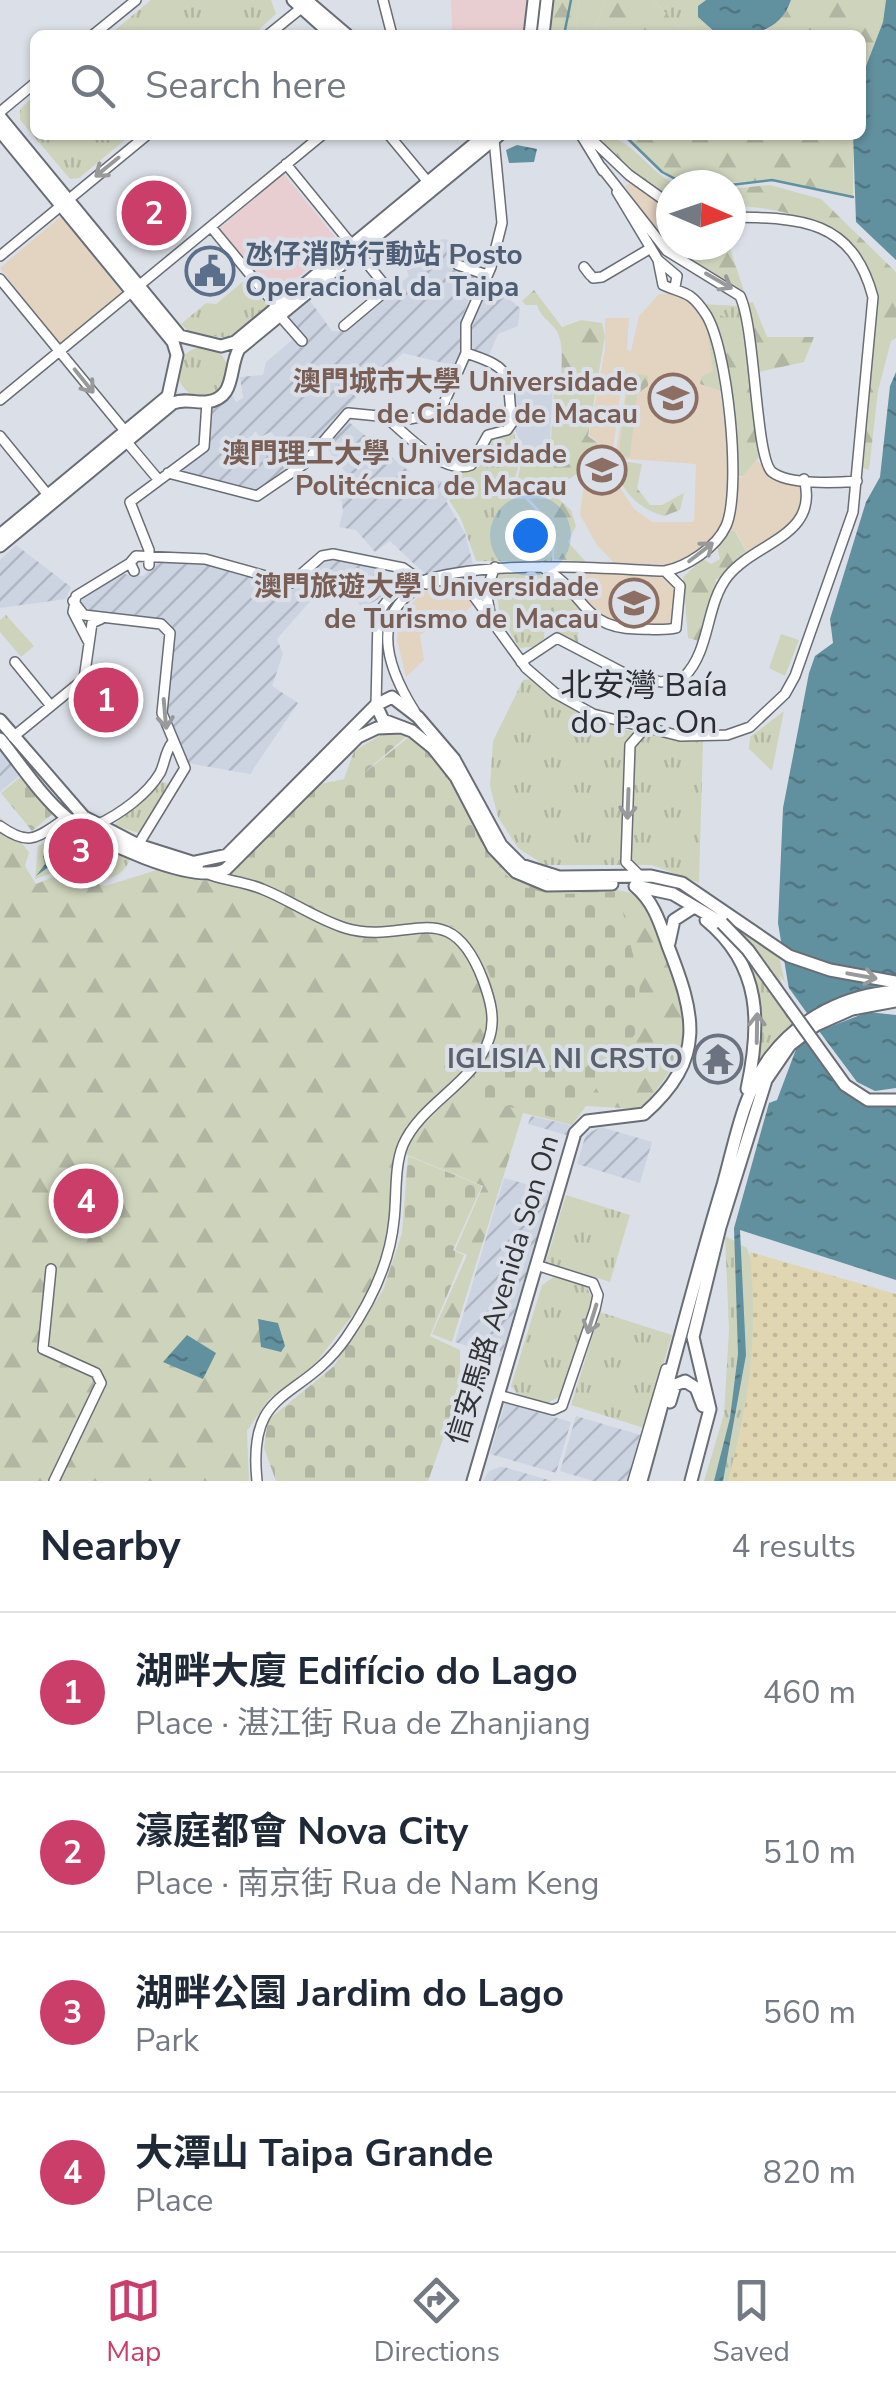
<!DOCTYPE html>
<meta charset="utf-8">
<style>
:root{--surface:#fff;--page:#f6f6f7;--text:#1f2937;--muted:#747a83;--line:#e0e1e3;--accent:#cb3e6a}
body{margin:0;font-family:"Nunito Sans","Noto Sans SC",sans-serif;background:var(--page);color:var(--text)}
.compass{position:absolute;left:656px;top:170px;width:90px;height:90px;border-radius:50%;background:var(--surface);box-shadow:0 2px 8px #0004;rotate:92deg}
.you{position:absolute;left:530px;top:535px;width:35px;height:35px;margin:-25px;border:8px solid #fff;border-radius:50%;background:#1a73e8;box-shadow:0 0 0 15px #1a73e833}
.badge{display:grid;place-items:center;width:65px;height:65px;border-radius:50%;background:var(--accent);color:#fff;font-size:32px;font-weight:700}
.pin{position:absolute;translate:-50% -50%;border:5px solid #fff;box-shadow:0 2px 10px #0006}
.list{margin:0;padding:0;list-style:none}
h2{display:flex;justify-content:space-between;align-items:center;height:130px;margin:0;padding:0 40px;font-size:42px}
h2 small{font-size:32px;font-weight:400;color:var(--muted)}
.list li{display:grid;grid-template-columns:65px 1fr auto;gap:30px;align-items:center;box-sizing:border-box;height:160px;padding:0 40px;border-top:2px solid var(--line)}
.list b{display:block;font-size:38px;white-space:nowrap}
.list p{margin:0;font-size:32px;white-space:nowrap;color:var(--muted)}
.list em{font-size:32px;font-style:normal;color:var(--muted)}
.icon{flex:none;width:55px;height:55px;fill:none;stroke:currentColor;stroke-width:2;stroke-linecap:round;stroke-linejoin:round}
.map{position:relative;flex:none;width:896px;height:1481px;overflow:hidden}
.search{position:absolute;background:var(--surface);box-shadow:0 2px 8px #0004;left:30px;right:30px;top:30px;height:110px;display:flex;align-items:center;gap:25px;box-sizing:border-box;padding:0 35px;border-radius:15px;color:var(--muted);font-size:38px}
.sheet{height:770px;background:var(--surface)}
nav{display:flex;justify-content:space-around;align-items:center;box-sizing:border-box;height:140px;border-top:2px solid var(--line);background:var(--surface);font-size:28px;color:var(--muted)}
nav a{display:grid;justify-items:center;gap:5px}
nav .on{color:var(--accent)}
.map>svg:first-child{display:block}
.commercial{fill:#e9ced1}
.industrial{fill:url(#industrial-furrows);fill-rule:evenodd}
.education{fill:#e3d3c1;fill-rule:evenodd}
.built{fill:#ccd4e2}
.grass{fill:url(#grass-tufts)}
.forest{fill:url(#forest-firs)}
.sand{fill:url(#sand-dots)}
.cemetery{fill:url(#cemetery-stones)}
.pitch{fill:#ced4bc}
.water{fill:url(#water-ripples)}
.pier{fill:#dbe0e8}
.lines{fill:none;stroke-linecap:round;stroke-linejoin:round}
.stream{stroke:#61909e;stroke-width:2.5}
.minor-casing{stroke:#696d75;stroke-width:12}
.major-casing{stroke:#696d75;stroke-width:15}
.minor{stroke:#fff;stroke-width:9}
.major{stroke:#fff;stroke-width:11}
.major-bridge-casing{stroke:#696d75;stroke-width:15;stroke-linecap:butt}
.major-bridge{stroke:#fff;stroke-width:11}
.oneway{stroke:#98999a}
.labels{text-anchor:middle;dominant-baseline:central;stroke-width:8;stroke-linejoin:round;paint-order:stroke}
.service-label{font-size:28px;font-weight:bold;fill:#4e5e75;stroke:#dbe0e8;text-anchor:start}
.education-label{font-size:28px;font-weight:bold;fill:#785e54;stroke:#dbe0e8;text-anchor:end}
.worship-label{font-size:28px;font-weight:bold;fill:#5b616d;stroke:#dbe0e8;text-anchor:end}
.street-label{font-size:28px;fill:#313336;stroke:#dbe0e8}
.quarter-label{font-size:32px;fill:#2a2e34;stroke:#dbe0e8}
</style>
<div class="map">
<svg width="896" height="1481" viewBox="0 0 896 1481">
<defs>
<pattern id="industrial-furrows" width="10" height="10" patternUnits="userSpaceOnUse" patternTransform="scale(2.5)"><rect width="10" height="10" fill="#ccd4e2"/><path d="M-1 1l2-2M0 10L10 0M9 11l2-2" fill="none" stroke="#b0b6c2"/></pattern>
<pattern id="grass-tufts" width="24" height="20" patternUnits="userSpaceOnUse" patternTransform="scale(2.5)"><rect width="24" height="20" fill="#ced4bc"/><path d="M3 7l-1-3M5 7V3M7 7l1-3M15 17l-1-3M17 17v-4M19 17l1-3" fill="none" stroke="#b1b6a2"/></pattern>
<pattern id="forest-firs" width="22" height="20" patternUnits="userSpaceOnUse" patternTransform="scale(2.5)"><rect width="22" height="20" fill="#ced4bc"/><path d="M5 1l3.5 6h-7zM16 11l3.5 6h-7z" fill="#b1b6a2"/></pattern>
<pattern id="sand-dots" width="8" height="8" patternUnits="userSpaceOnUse" patternTransform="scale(2.5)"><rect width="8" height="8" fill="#e0d6b1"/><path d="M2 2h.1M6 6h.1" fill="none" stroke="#c1b899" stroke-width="1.8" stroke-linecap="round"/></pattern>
<pattern id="cemetery-stones" width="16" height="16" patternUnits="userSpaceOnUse" patternTransform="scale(2.5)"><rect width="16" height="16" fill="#ced4bc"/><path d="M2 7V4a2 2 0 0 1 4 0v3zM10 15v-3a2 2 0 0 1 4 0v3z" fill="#b1b6a2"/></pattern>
<pattern id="water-ripples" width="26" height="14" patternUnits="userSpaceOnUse" patternTransform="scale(2.5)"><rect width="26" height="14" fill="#61909e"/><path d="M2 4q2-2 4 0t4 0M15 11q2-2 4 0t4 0" fill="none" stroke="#517682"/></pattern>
</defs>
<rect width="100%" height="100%" fill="#dbe0e8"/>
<path class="commercial" d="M451,0H529L524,35L452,31Z
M284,174L340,243L274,297L218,229Z"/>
<path class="industrial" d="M442,239L457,241L463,246L458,260L480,269L462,318L463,358L455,366L403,353L333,420L308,455L264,489L248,493L175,471L202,452L210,405H219L231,393L236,402L243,398L240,377L263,375L266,362L297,336L283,318L308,298L332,331H342L409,276L405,266ZM255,431L260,437L271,432L275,437L245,461L231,453L247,444Z
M487,280L520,308L518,326L498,334L488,358L468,350L466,334Z
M345,419L409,471L399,485L415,496L432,479L447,483L455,494L446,501L465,533L473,564L426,575L390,541L375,552L356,530L339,527L343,511L340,491L348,476L324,444Z
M16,545L71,587L66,599L0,608V560Z
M325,558L376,568L389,588L379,599L361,608L344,573L313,598L277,639L283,654L272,686L298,703L250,774L187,763L167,721L174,630L169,623L92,612L81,602L88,592L123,574L143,576L159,561L208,564L296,588Z
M0,743L24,772L0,792Z
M531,1116L574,1126L570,1136L528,1124Z
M601,1127L652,1142L640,1183L577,1164L586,1134Z
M504,1178L551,1191L501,1357L455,1342Z
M505,1403L571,1422L556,1473L490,1454Z
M576,1416L640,1435L627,1481H593L560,1471Z
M500,1467H504L552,1481H483L489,1471Z"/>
<path class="education" d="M630,183L671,211V245H679L677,253L655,233L625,186Z
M61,216L123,294L61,346L0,268Z
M670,293L690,299L707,318L725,422L729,476L742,477L756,460L772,474L802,481L806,502L792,525L749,558L736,531L721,530L683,561L663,568L618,567L597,545L580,515L584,483L598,466L604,448L589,435L605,349V318H629L627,350L631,351L639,316L659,294ZM623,375L628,376L615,458L696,464L694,522H652L634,509L615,480L611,464Z
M582,573L666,574L676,580L674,626L608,625L576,588Z
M458,584L476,600L457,623L436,624L420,635L424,660L406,677L397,640L400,615L424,591Z"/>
<path class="built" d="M512,379L553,385L550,439L524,455L515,429Z"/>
<path class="grass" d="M151,0H271L276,14L253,35H109Z
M579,0H605L593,35H576Z
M653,0H706L698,6V17L717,35H687Z
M35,95V135H131L79,178L70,179L20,120V109Z
M246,279L270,308L231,338L191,334L181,324L206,303L216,304Z
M702,304L739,306L759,457L743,476H735L719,340Z
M178 372a25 25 0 1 1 50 0a25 25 0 1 1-50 0Z
M513,428L520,461L513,486L553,528L552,561H476L461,519L449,500L458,495L454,486L488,437Z
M543,573L553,576L579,606L578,644L545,625L544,639L532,647L519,648L499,611L495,574Z
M6,615L34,646L21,657L0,632V620Z
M531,679C593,726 626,734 703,742L699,883L652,865H544L518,848L498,817L490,786L493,741L523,680Z
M784,711L772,771L749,749L750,737Z
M162,782L169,784V789L138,833L114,825Z
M69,830L132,855C125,873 115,880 95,880L85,869L68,867L35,879L38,846Z
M729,916L779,957L795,1026L753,1081C772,1013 753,986 720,928Z
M566,1195L630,1215L610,1282L546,1262Z
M725,1236L747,1248L772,1319L737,1481H704L724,1414L729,1330Z
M555,1276L586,1286L593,1299L562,1395L548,1403L518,1395L511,1386L542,1285Z
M600,1312L672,1335L644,1428L571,1405Z"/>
<path class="forest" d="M554,0H579L576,35H549Z
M605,0H653L687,35H593Z
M791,0H886L883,22L861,79V35H760L776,23Z
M594,135C635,135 644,171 678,185H671V199L638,177Z
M624,135H853V197L772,180L687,185L664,174Z
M770,185L821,199L896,272V338L891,341L878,391L869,470L863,468C876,330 896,209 731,206V189Z
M687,245H729L744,291L678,255Z
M534,290L562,327L581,320L602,323L605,336L588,436L603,447L599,458L551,492L571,510L576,526L568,542L586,562L554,559L555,526L516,485L522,459L551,439L554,390L560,387C561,372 565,343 556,330C549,320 541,318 537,305H526L522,301Z
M753,302L767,337H814L804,362L759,372L748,303Z
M720,315L740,325L744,336L757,448L746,468L736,472Z
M707,330H711L722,391L700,384L702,376L713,371Z
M638,374L648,376V386L637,394L630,457L618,456L628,385Z
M615,460L642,464L637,488L650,505H662L684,493L680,510L664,516C639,510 616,487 615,460Z
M728,531H735L746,552L724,578L716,579L710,617L699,641L688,638L683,577L703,559L711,564L720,559L717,546Z
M455,781C491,844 496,890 579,889C600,889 620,887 640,897C652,916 658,941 666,962C694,1033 691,1049 641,1109L586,1106L572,1125L523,1113L452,1342L432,1334L467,1255L455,1250L483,1186L395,1150L389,1221L379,1266L359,1307L315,1364L269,1399L247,1431L249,1481H0V817L29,852L25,866L36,884L63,873L105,886L157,870L202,881L223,880L247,858L441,819Z"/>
<path class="sand" d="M750,1252L896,1294V1481H728C750,1395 758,1341 750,1252Z"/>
<path class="cemetery" d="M384,733L408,735L358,778L409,737C468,767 467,871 533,890C559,897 591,892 618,892L640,984L635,1034L572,1122L456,1094C469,1080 486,1065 492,1046C507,1003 485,928 434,920C404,916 373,932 343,922C307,910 274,887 239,873L240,861L320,784L344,779L354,751Z
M24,774L55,812L32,831L1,793Z
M408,1156L482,1186L453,1250L464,1255L430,1336L460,1350V1392L428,1481H276L264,1448L268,1420L333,1367L383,1290L402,1233Z"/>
<path class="pitch" d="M223,7L239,10L233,35L217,34Z
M175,15L186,35H138Z
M781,634L799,640L785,676L769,668Z"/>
<path class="water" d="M706,0H791C779,35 749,35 718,35L698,17V6Z
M886,0H896V260L856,222L853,135H861V79L883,22Z
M517,145L537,149L534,162L509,163L506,150Z
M896,372V1280L740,1230L746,1355L723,1481H714L730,1418L738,1354L734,1228L769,1103L777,1100L798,1044L778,923L783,808L809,673L815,656L833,643L830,619L866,502L880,477L890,386Z
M75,840L87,839L104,848L103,855L111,860L107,868L97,871L86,859H60L36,876L45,864L43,856Z
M258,1319L278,1323L285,1346L281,1352L261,1347Z
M187,1335L216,1353L203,1379L163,1362Z"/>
<path class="pier" d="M779,974L809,1016L896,987V1015L868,1012L819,1031L857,1082L875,1091L896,1088V1103L863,1102L848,1094L805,1039L788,1056L796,1026Z"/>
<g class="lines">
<path class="stream" d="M564,35L571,0
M624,135L662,172L687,185
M730,185L772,180L853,197"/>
<g class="minor-casing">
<path id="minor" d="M383,0L392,35
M93,35L136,0
M268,35L305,5
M0,112L35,83
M389,135L428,182
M581,135L603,171
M587,135L629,175L671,205
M286,164L352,245
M601,167L667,251L740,296C756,330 755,457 772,472C789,485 836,483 857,481
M617,192L658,260L677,276L675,287
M211,227L277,307
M0,256L147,135
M458,265L487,275
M590,275L584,267L593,278L602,277L651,248
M0,279L125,431
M280,316L302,341
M344,326L388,289L357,251
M0,400L322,135
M389,420C408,436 445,476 471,465L488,435L507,430L512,423C506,374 516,369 466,353
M0,436L48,495
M126,441L157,478
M168,473L257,496L304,464L348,413L409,419L425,416L444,403L466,353V324L491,267L502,223L494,139
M149,565V550L130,502L204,447L207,402
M542,567C586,591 580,628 637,629C650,629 664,631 676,628L680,586L665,571
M134,571L130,563L136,556L205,559L291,583L322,556L333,554L403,568L426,584
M435,580L465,584L526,668L555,693L593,714L680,736L727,735L750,727L785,694L795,676L853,512L873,297C852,219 801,218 731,217
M415,590C368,620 391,674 415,712
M73,601L84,615L161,624L170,633L162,713L185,768L138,845
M490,613L486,591L495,567
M88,641L73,612L76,596L130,563
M15,662L51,706
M521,662L557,638L622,672L661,682L684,677C711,650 705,605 728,576C755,542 820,536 804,479
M376,705L378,619C391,548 609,570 665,571C686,567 716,548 726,526C742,490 728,346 705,313C690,290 683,294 663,285L658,260
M13,737L84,679L92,623L101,619
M97,825C120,814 147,795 160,773C165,763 165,752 172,743
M0,826C32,849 38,835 67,818
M638,874L626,862L630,745L644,729
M211,875C228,881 246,882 262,889C290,900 316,919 345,928C408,947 449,891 483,980C490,999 496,1019 489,1039C475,1083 421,1103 403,1145C394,1167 397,1195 394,1220C390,1263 371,1302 346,1338C300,1404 247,1384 257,1481
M51,1269L43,1349L96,1373L101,1383L54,1481
M498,1395L553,1410L562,1406L595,1309L598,1295L593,1283L536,1265
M633,1481L666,1369"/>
</g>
<g class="major-casing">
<path id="major" d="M293,0L332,35
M306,0L347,35
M530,35L534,0
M543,35L547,0
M0,117L180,336L221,346L235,342L485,135
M0,131L173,342L177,355L168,396L0,535
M0,546L173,403C186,398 194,403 206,402C237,399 228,368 239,349L499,135
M376,705L383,720L412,731L433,748L456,777L493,848L516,872L547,885L612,884
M0,720L84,817L138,845L198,864
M0,739C21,765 41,796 66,817C92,839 197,887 226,869L358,737L377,728L402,727
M195,862L227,855L376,705L392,697L418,717L454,759L501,845L521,865L559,877L651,876L682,883L789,956L830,970L896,982
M636,886L673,894L722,923
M706,920C762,966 761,1024 747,1089
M669,943L674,920L691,909
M670,1402L675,1385L685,1381L696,1388L703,1406
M473,1481L575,1133L587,1121L644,1114C707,1058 695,1015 668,946C660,923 654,902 635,886
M641,1481C669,1382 693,1283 723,1185C735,1143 743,1092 771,1056C801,1017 846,995 896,991
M691,1481L710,1409L693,1337L720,1227L766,1080L790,1045L816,1025L852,1009L896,1001"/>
</g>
<use href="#minor" class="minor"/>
<use href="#major" class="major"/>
<g class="major-bridge-casing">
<path id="major-bridge" d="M722,923L748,950L845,1085L868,1100H896"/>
</g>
<use href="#major-bridge" class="major-bridge"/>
</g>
<defs><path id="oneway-shaft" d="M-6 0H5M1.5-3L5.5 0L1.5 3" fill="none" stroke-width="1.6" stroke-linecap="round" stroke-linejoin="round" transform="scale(2.5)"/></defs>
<g class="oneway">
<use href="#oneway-shaft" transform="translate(107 167) rotate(141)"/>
<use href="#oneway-shaft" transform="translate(719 281) rotate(30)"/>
<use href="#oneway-shaft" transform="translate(84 381) rotate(51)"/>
<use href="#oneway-shaft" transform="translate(701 552) rotate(-38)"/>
<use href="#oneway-shaft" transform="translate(165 714) rotate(85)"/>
<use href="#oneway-shaft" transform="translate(628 804) rotate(92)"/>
<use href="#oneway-shaft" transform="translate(862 976) rotate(10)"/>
<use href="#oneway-shaft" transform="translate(757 1028) rotate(-89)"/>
<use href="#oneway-shaft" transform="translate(592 1319) rotate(107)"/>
</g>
<defs>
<g id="civic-ring" transform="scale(2.5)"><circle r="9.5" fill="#dbe0e8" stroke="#5c6f8a" stroke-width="1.5"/><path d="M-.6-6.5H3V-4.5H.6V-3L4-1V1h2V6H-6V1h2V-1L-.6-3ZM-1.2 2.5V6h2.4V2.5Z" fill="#5c6f8a"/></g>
<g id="university-ring" transform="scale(2.5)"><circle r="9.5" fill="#dbe0e8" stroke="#8d6e63" stroke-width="1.5"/><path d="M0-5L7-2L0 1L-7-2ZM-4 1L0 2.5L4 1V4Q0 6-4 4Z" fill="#8d6e63"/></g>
<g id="temple-ring" transform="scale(2.5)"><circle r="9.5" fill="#dbe0e8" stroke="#6b7280" stroke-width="1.5"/><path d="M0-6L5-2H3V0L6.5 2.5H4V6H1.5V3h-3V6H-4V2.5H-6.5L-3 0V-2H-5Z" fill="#6b7280"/></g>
</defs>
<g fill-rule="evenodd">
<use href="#civic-ring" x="210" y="271"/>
<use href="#university-ring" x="673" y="398"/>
<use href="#university-ring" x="602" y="470"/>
<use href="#university-ring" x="634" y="603"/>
<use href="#temple-ring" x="718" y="1059"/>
</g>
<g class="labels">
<g class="service-label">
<text x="245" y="255">氹仔消防行動站 Posto<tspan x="245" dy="32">Operacional da Taipa</tspan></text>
</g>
<g class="education-label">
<text x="638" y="382">澳門城市大學 Universidade<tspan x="638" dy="32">de Cidade de Macau</tspan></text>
<text x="567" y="454">澳門理工大學 Universidade<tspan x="567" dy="32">Politécnica de Macau</tspan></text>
<text x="599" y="587">澳門旅遊大學 Universidade<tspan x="599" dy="32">de Turismo de Macau</tspan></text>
</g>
<g class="worship-label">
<text x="683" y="1059">IGLISIA NI CRSTO</text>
</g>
<g class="street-label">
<text transform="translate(503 1290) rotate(-73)">信安馬路 Avenida Son On</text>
</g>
<g class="quarter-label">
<text x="644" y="685">北安灣 Baía<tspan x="644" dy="37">do Pac On</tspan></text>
</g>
</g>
</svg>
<svg class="compass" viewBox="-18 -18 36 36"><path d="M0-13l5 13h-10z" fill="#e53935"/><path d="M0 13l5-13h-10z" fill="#747a83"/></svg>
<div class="you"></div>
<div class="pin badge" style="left:106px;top:700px">1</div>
<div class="pin badge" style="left:154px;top:213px">2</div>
<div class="pin badge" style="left:81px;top:851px">3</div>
<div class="pin badge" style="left:86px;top:1201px">4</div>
<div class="search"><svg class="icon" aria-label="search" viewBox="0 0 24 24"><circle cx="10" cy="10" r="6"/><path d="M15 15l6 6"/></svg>Search here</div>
</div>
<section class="sheet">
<h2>Nearby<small>4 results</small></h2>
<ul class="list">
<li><span class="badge">1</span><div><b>湖畔大廈 Edifício do Lago</b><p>Place · 湛江街 Rua de Zhanjiang</p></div><em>460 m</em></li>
<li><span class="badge">2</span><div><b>濠庭都會 Nova City</b><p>Place · 南京街 Rua de Nam Keng</p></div><em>510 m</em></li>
<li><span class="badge">3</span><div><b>湖畔公園 Jardim do Lago</b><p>Park</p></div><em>560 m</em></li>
<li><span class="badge">4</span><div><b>大潭山 Taipa Grande</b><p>Place</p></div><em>820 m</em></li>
</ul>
</section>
<nav>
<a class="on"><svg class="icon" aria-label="map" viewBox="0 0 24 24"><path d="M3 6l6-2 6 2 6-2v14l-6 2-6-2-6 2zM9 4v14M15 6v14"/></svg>Map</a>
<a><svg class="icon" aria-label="directions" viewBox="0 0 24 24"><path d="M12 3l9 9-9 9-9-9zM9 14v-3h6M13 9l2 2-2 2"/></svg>Directions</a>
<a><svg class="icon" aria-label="saved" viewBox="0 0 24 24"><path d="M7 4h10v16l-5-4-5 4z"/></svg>Saved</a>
</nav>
